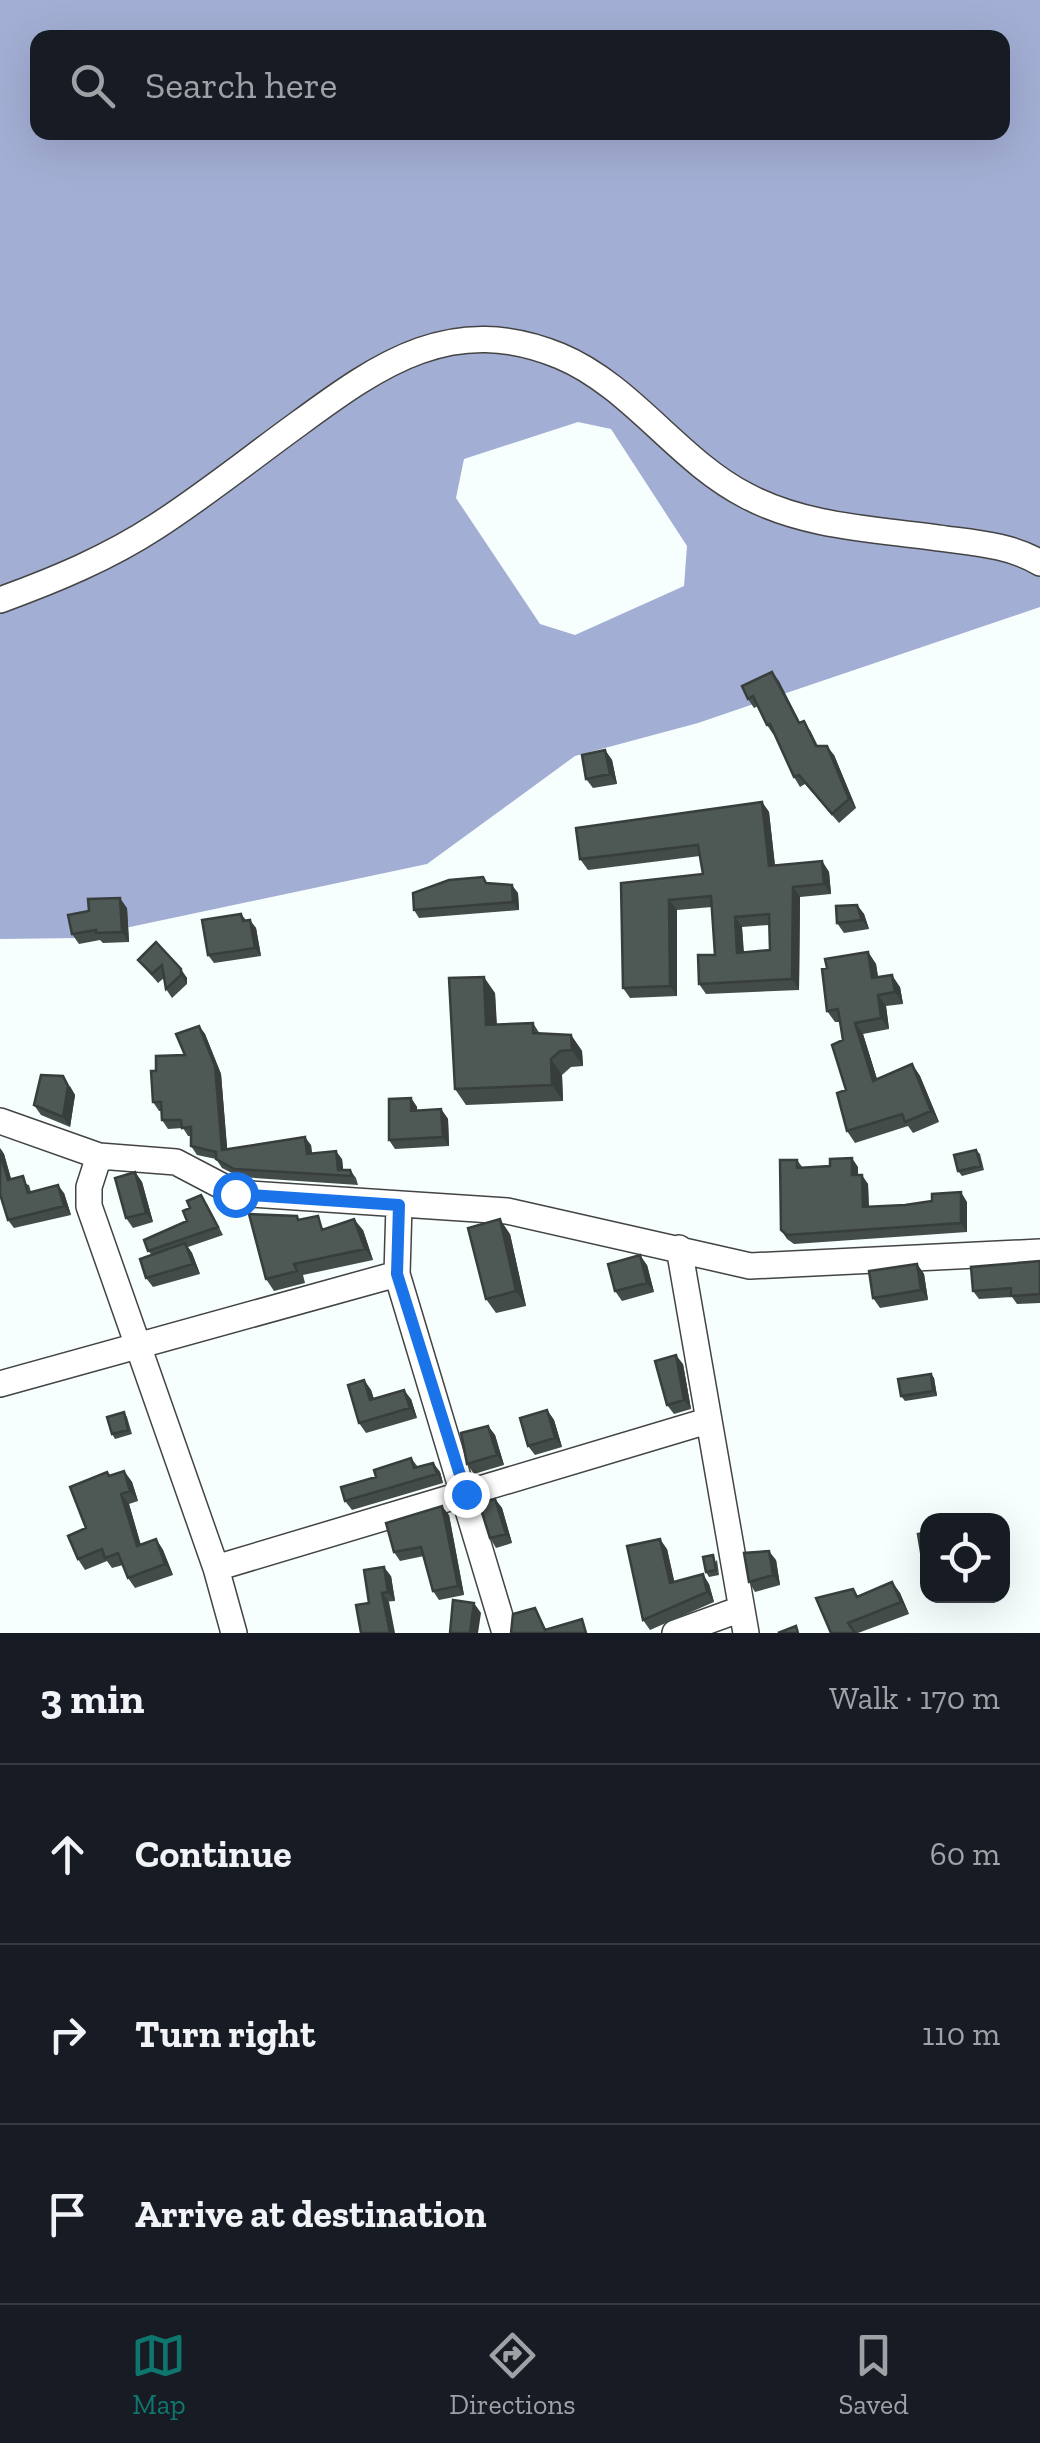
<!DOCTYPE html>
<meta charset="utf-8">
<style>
:root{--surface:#171b24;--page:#242831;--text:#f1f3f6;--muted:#9ea1a6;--line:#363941;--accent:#0f766e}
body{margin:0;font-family:"Zilla Slab",serif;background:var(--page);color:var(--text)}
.controls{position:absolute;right:30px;bottom:30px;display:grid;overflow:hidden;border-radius:20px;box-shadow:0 10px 40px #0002}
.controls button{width:90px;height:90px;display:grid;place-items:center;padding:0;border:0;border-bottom:2px solid var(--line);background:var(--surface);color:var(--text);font:50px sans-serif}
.stop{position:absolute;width:30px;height:30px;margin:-22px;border:8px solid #1a73e8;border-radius:50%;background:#fff}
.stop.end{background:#1a73e8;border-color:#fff;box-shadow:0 2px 10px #0008}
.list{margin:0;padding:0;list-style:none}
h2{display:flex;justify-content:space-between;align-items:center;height:130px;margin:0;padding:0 40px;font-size:42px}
h2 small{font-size:32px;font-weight:400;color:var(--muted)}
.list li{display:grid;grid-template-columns:65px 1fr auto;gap:30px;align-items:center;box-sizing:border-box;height:180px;padding:0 40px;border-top:2px solid var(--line)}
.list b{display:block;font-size:38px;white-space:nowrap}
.list em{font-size:32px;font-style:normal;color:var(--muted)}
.icon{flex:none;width:55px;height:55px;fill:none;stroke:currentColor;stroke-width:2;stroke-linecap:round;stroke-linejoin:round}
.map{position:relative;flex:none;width:1040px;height:1633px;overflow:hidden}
.search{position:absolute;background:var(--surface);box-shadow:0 10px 40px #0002;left:30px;right:30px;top:30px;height:110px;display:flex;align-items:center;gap:25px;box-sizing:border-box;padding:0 35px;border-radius:20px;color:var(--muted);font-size:38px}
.sheet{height:670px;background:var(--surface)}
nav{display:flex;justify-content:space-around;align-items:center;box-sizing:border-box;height:140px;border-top:2px solid var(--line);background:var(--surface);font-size:28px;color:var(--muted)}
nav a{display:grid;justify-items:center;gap:5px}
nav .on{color:var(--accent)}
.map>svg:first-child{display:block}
.forest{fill:#a3aed4;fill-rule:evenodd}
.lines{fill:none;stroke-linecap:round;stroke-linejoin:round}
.minor-casing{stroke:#444;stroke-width:28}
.minor{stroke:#fff;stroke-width:25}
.wall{fill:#434c48;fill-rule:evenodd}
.shaded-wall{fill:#373e3b}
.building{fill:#4e5854;stroke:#373e3b;stroke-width:2.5;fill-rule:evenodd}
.route{stroke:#1a73e8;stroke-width:12}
</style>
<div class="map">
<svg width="1040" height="1633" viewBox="0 0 1040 1633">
<rect width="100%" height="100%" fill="#f6fefe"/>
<path class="forest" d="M0,0H1040V607L698,723L575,756L427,864L78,938L0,939ZM38,38H1002V132H38ZM578,422L611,429L687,546L684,586L575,635L540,624L456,498L464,459Z"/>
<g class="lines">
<g class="minor-casing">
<path id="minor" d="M0,600C55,580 108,558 157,526C205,495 251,458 298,424C381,363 453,312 560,356C632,386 678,461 747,496C807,528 879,529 946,539C977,543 1013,546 1040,563
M0,1121L99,1156L176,1162L235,1193L507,1211L750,1266L1040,1252
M99,1156L89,1187V1206L216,1568L234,1633
M399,1205L397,1274L505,1633
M679,1248L746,1633
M0,1384L397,1274
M216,1568L707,1421
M675,1633L741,1609"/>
</g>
<use href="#minor" class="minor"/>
</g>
<path class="wall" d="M772,672L800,723L810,730L818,746L834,755L856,808L839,823L805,784L800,787L794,777L775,734H773L767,725L758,706L754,708L748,699Z
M605,750L612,760L617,784L593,788L586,779Z
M762,802L769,812L775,865L822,861L829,872L831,894L800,897L799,990L706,994L699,984L715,955L712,907L677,910V996L630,998L623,988L621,883L703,874L700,856L588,870L580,859ZM769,925L770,950L744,952L742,927Z
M487,883L518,893L519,910L419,918L414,910Z
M857,905L864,914L869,929L844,933L837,923Z
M127,908L129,942L103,943L100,940L79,944L72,934Z
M241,914L246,920L256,928L261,956L214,963L208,955Z
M156,942L187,978V984L172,998L166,989L164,978L158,983L138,960Z
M868,952L876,964L878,977L900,987L903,1004L886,1006L889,1029L863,1034L877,1079L912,1064L920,1076L939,1122L913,1133L908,1126L855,1143L847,1131L843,1040L840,1022H835L827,1011V968Z
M495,993L497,1024L533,1023L540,1034L571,1035L582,1051L583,1066L571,1067L562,1075L563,1101L466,1105L455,1089Z
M199,1026L205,1034L221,1074L227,1149L311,1145L312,1154L342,1159L343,1170H350L356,1178L358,1185L240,1177L222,1168L216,1159L197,1155L191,1146V1136H188L183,1128L168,1129L162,1120V1111H159L153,1102L156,1071L185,1055Z
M70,1086L75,1095L70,1127L41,1115L34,1105Z
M411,1098L417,1107V1111L441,1109L448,1119L449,1146L395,1149L389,1140Z
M0,1148L4,1154L11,1179L29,1185L31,1192L64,1193L71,1215L14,1228L8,1220L0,1197Z
M976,1150L980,1154L984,1170L962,1176L958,1171Z
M797,1160L803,1168L858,1167V1175L868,1184L869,1207L967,1202V1232L794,1244L787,1239L781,1230Z
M135,1172L142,1182L153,1222L133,1228L126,1218Z
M207,1204L223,1235L188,1247L192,1253L200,1274L153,1287L146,1278L152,1255L148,1251L187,1221Z
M300,1220L326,1229L363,1230L373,1260L303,1275L305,1283L274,1291L266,1279Z
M510,1234L526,1306L496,1313L486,1299Z
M1040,1261V1303L1017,1304L1012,1297L979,1299L973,1291Z
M917,1264L924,1274L928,1300L880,1308L873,1298Z
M647,1265L654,1292L622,1301L615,1291Z
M683,1364L691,1409L674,1414L667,1405Z
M931,1374L934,1378L937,1396L905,1401L901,1396Z
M364,1380L371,1390L374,1399H411L417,1418L366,1433L359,1423Z
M547,1410L554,1420L562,1447L535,1455L528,1446Z
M124,1412L127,1417L132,1434L115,1439L112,1434Z
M488,1426L495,1435L504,1465L474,1474L467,1464Z
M411,1458L418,1467L433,1463L440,1472L443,1483L352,1510L345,1501L376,1477Z
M124,1471L132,1482L138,1501L129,1504L141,1545L156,1539L163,1550L173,1575L135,1588L128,1578L123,1565L112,1568L107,1561L85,1570L78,1559L86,1528L110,1476Z
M495,1499L502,1508L512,1543L496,1548L490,1538Z
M449,1515L464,1595L439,1600L433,1591L424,1556L400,1561L394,1552Z
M667,1549L674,1582L709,1584L714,1602L650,1630L643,1620Z
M717,1560L719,1575L709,1577L706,1572Z
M776,1560L780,1585L755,1592L749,1582Z
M391,1576L395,1601L369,1603Z
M892,1582L900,1593L909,1614L858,1633H831L859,1597Z"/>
<path class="shaded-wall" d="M772,672L779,681L805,732L799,723Z
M827,746L834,755L856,808L849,799Z
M605,750L612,760L617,784L610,774Z
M762,802L769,812L776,876L769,866Z
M822,861L829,872L831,894L824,884Z
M512,885L518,893L519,910L513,902Z
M793,887L800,897L799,990L792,979Z
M120,898L127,908L129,942L122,932Z
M669,900L677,910V996L670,986Z
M857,905L864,914L869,929L862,920Z
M735,917L742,927L744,963L737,953Z
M250,920L256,928L261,956L255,948Z
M868,952L876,964L880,990L872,978Z
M181,969L187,978V984L181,975Z
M892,975L900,987L903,1004L895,992Z
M484,977L495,993L497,1041L486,1025Z
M878,995L886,1006L889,1029L881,1018Z
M855,1023L863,1034L881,1092L873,1081Z
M199,1026L205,1034L221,1074L228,1158L222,1150Z
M571,1035L582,1051L583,1066L572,1050Z
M551,1059L562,1075L563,1101L552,1085Z
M912,1064L920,1076L939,1122L931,1111Z
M63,1076L75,1095L70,1127L63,1117Z
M411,1098L417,1107L418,1120L411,1111Z
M441,1109L448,1119L449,1146L443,1137Z
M305,1137L311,1145L313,1163L307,1154Z
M0,1148L4,1154L14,1189L8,1180Z
M336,1151L342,1159L344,1176L338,1170Z
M852,1158L858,1167V1185L852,1175Z
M135,1172L142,1182L153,1222L146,1213Z
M862,1175L868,1184L869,1216L863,1207Z
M58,1185L64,1193L71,1215L64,1206Z
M961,1192L967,1202V1232L961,1223Z
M354,1219L363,1230L373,1260L365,1249Z
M500,1219L510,1234L526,1306L516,1291Z
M185,1243L192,1253L200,1274L193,1264Z
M640,1255L647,1265L654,1292L647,1283Z
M917,1264L924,1274L928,1300L921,1290Z
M676,1355L683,1364L691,1409L684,1400Z
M931,1374L934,1378L937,1396L933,1391Z
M364,1380L371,1390L377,1409L370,1400Z
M404,1390L411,1399L417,1418L410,1408Z
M547,1410L554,1420L562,1447L555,1438Z
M488,1426L495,1435L504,1465L497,1455Z
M433,1463L440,1472L443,1483L437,1474Z
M124,1471L132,1482L138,1501L130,1491Z
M121,1494L129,1504L144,1557L137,1546Z
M495,1499L502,1508L512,1543L506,1534Z
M442,1506L449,1515L464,1595L458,1586Z
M156,1539L163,1550L173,1575L165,1564Z
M660,1539L667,1549L677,1593L670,1583Z
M769,1551L776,1560L780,1585L773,1575Z
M384,1567L391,1576L395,1601L388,1592Z
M703,1574L709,1584L714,1602L707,1592Z
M892,1582L900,1593L909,1614L901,1602Z
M382,1593L389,1602L395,1633H390Z
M474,1603L481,1613L478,1633H470Z"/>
<path class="building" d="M772,672L799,723L804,721L816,746H827L849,799L832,814L799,775L794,777L770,724L767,725L753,696L748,699L742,686Z
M605,750L610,774L586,779L582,755Z
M762,802L769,866L822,861L824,884L793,887L792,979L699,984L698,955H715L711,896L669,900L670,986L623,988L621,883L703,874L698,845L580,859L576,828ZM769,914L770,950L737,953L735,917Z
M483,877L486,883L512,885L513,902L414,910L413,893L449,880Z
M120,898L122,932L96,933V930L72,934L68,915L89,911L88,899Z
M857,905L862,920L837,923L836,906Z
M241,914L243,921L250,920L255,948L208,955L202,920Z
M156,942L181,969V975L166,989L162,965L152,974L138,960Z
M868,952L872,978L892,975L895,992L878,995L881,1018L855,1023L873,1081L912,1064L931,1111L905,1122L902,1114L847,1131L837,1093L846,1090L832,1045L843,1040L838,1009L827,1011L822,969L827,968L825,959Z
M484,977L486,1025L533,1023V1033L571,1035L572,1050L560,1051L551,1059L552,1085L455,1089L449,978Z
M199,1026L215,1066L222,1150L305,1137L307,1154L336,1151L338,1170H350L352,1176L234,1169L216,1159V1152L191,1146V1127L182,1128L181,1120H162L161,1102H153L151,1071H156V1056L185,1055L176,1034Z
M41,1075L63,1076L68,1086L63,1117L34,1105Z
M411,1098V1111L441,1109L443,1137L389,1140V1099Z
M976,1150L981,1166L958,1171L954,1155Z
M0,1153L8,1180L23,1176L28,1193L58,1185L64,1206L8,1220L0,1194Z
M852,1158V1175H862L863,1207L905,1205L932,1201V1194L961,1192V1223L787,1235L781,1230L780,1160H797V1168L830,1166V1159Z
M135,1172L146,1213L126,1218L115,1178Z
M201,1195L218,1227L148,1251L144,1240L187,1221L183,1211L190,1208L187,1201Z
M249,1214L297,1216L298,1220L318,1216L322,1230L354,1219L365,1249L294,1264L297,1271L266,1279Z
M500,1219L516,1291L486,1299L468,1228Z
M185,1243L193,1264L146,1278L140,1259Z
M640,1255L647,1283L615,1291L608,1264Z
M1040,1261V1294L1011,1296V1288L973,1291L971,1267Z
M917,1264L921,1290L873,1298L869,1271Z
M676,1355L684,1400L667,1405L655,1361Z
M931,1374L933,1391L901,1396L898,1379Z
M364,1380L370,1400L404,1390L410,1408L359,1423L348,1385Z
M547,1410L555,1438L528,1446L520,1418Z
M124,1412L128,1430L112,1434L107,1417Z
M488,1426L497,1455L467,1464L461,1433Z
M411,1458L414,1468L433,1463L437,1474L345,1501L341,1487L376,1477L374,1470Z
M124,1471L130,1491L121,1494L137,1546L156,1539L165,1564L128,1578L118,1553L105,1558L102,1549L78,1559L68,1536L86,1528L70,1487L107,1472L109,1476Z
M495,1499L506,1534L490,1538L479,1503Z
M442,1506L458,1586L433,1591L421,1547L394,1552L386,1523Z
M928,1532V1563L923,1564L918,1534Z
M660,1539L670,1583L703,1574L707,1592L643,1620L627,1546Z
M769,1551L773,1575L749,1582L744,1553Z
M713,1555L716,1570L706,1572L703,1557Z
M384,1567L388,1592L382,1593L390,1633H361L356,1605L369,1603L364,1570Z
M892,1582L901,1602L848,1623L855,1633H831L816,1598L853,1589L857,1597Z
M453,1600L474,1603L470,1633H450Z
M535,1608L545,1630L582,1619L586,1633H511L513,1614Z
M796,1626L798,1633H778Z"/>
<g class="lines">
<path class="route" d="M235,1194L399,1205L397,1274L466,1494"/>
</g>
</svg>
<div class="controls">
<button><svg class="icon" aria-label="locate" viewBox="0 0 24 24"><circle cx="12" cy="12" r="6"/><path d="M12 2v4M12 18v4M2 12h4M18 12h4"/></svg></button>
</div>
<div class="stop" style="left:235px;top:1194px"></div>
<div class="stop end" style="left:466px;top:1494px"></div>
<div class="search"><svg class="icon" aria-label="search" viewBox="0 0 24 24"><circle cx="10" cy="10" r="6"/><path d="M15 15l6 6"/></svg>Search here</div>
</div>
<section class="sheet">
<h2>3 min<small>Walk · 170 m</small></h2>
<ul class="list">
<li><svg class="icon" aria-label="ahead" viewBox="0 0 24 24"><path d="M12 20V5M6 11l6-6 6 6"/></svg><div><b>Continue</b></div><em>60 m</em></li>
<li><svg class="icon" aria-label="right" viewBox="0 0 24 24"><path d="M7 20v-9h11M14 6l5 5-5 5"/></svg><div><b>Turn right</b></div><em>110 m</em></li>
<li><svg class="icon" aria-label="arrive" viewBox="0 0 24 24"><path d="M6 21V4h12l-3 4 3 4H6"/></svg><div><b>Arrive at destination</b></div></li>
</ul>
</section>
<nav>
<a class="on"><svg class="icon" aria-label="map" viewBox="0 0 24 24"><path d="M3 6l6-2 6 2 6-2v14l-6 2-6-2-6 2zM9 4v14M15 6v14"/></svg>Map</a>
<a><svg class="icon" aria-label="directions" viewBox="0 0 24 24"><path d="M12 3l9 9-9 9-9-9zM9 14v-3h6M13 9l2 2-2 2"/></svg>Directions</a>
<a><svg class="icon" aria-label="saved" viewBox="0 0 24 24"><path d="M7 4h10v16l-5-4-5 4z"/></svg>Saved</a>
</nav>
